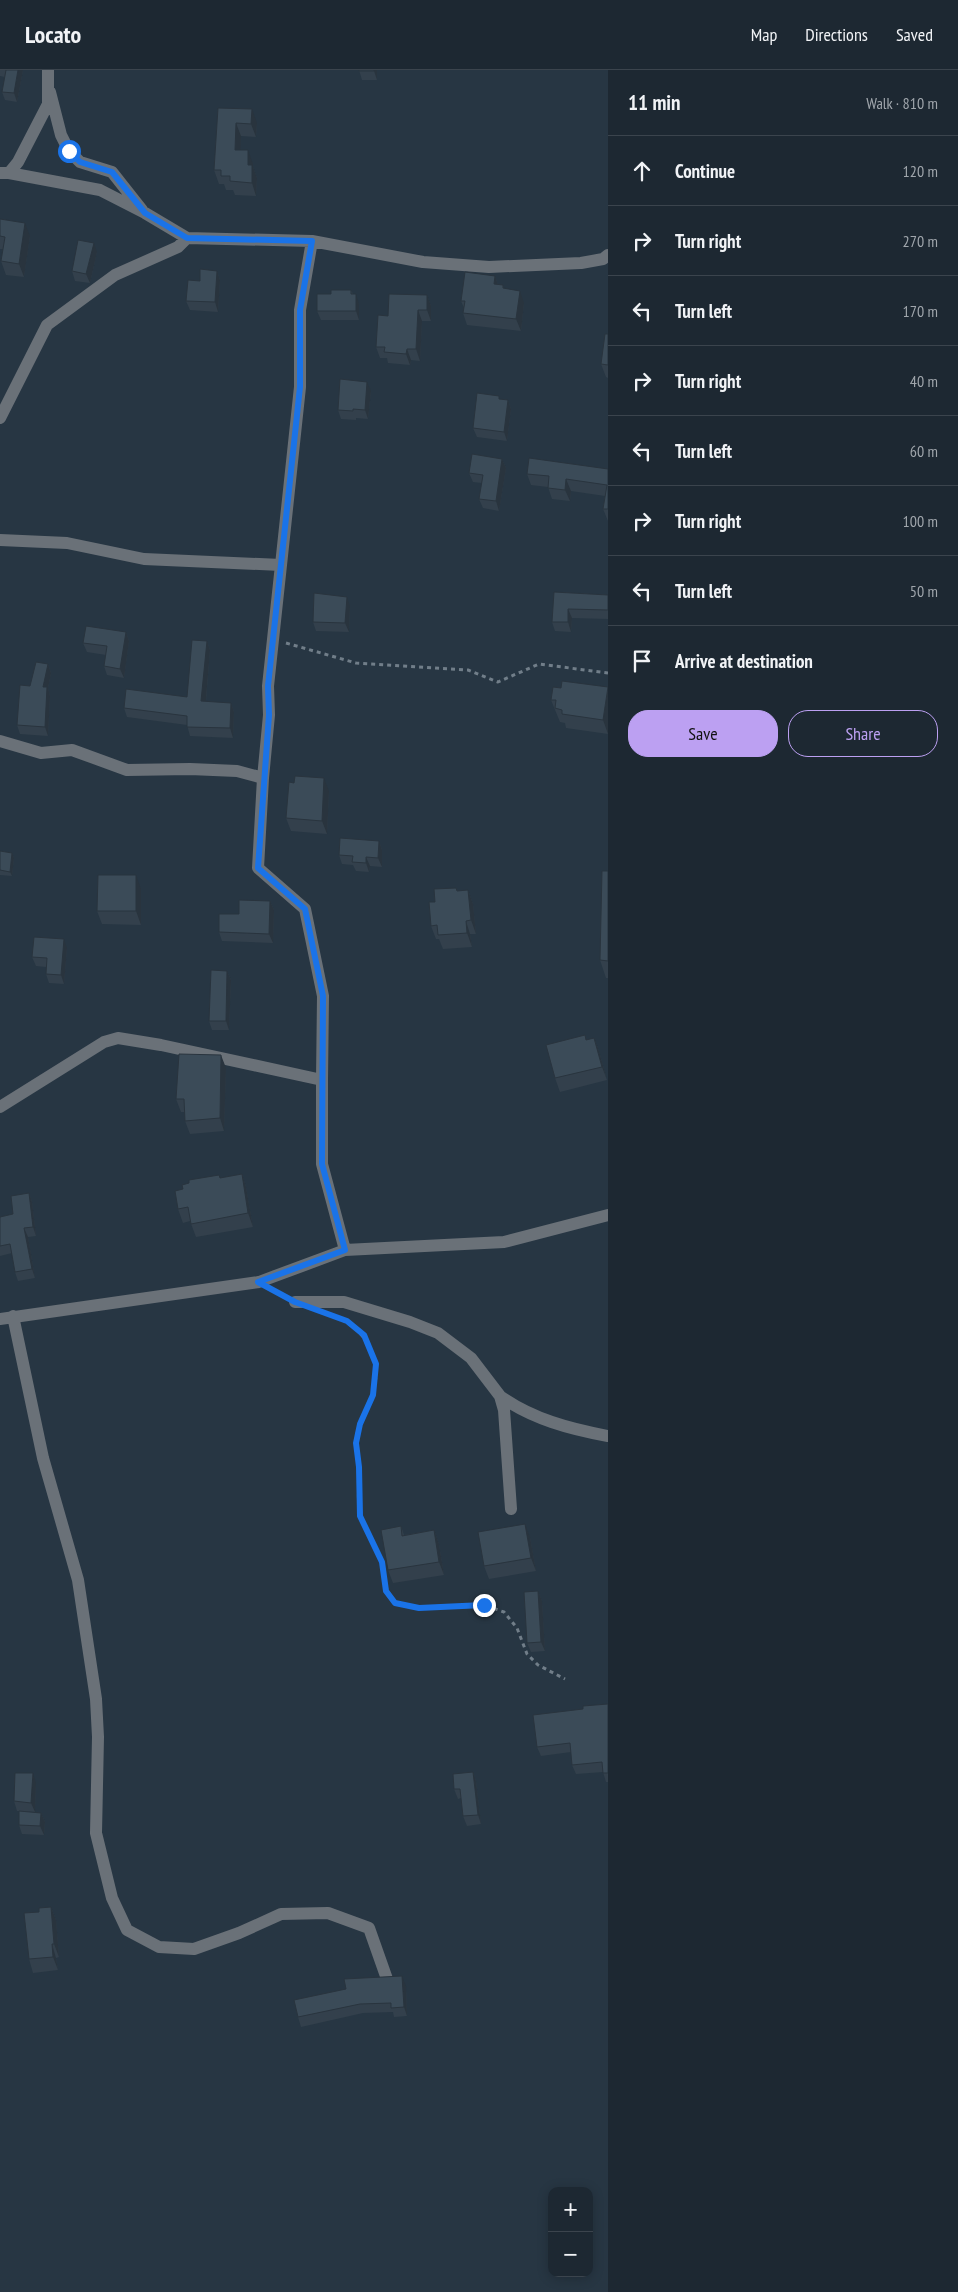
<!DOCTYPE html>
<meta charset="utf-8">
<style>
:root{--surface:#1d2832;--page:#25303a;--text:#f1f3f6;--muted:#a0a6ac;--line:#3b444d;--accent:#bca0f2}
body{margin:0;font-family:"PT Sans Narrow",sans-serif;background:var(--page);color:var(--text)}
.controls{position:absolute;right:15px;bottom:15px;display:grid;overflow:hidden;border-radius:10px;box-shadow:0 2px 12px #0003}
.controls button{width:45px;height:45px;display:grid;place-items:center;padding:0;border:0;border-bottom:1px solid var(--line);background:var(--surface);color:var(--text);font:25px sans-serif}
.stop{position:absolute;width:15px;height:15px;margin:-11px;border:4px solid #1a73e8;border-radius:50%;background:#fff}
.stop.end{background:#1a73e8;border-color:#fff;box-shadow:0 1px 5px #0008}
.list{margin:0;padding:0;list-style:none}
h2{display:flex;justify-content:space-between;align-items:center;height:65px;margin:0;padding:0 20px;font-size:21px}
h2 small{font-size:16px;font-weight:400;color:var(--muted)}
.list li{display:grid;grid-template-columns:32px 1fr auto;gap:15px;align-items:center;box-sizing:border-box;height:70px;padding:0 20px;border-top:1px solid var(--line)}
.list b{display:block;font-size:19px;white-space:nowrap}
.list em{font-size:16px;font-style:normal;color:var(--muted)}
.actions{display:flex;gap:10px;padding:15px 20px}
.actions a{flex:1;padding:11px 0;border:1px solid var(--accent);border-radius:20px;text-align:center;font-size:18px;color:var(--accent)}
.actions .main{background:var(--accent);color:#111}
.icon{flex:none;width:28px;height:28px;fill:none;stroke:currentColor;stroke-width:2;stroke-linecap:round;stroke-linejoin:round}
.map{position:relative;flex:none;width:608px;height:2222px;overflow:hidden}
header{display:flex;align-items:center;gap:30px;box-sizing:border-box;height:70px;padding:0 25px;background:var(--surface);border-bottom:1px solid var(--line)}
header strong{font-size:24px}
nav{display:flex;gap:28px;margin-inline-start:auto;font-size:18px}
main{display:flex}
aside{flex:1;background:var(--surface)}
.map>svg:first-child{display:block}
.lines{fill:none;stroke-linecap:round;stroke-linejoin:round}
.path{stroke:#717e89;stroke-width:3;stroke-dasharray:4 4;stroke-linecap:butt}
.minor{stroke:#6a7178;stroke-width:12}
.wall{fill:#33404c}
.shaded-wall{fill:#29343e}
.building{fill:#3b4b58;stroke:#29343e}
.route{stroke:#1a73e8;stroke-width:6}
</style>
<header>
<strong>Locato</strong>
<nav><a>Map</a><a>Directions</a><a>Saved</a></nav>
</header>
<main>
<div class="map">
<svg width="608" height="2222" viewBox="0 0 608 2222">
<rect width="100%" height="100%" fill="#273643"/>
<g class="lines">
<path class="path" d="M286,573L356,593L468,600L498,612L539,594L608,603
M334,1246C367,1259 384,1291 372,1326C367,1342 356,1356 356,1373C355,1380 358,1388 359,1396C360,1412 356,1430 361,1445C365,1461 376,1475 381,1491C387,1510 381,1514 395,1533L419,1538L484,1535L504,1542L517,1558L527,1584L538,1595L565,1609"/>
<path class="minor" d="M50,22L61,65L69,81L80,92L112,102L142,140
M0,103H9L18,92L48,34V0
M9,103L100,120L145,143L187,168L312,171L423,192L489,197L581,193L603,189L608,185
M0,348L47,255L115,205L178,177L187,168
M0,470L67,473L144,489L281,495L268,616L269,645L263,708L237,701L190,699L127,700L72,680L41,683L0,671
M281,495L300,317V240L312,171
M322,1010V1094L345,1180
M0,1037L104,972L118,968L161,975L322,1010L323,926L305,839L258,798L263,708
M295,1232H344L410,1252L438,1263L471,1288L500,1326L504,1340L511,1439
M13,1246L43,1388L78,1510L96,1629L98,1667L96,1763L112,1828L127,1860L159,1877L194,1879L239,1863L281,1844L328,1843L369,1858L387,1909
M0,1249L259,1212L345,1180L504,1172L608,1145
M500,1326C532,1349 570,1359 608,1366"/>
</g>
<path class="wall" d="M0,0H23L17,32L5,30L2,22L5,7L0,6Z
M359,0H377V10H362Z
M218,38L257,53L256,67L241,66L240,80L253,94V97L257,108L256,126L235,125L233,120H226L224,114H219L214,100Z
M0,149L30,166L24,207L6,205L1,191L3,179H0Z
M97,182L90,213L75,211L72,201Z
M217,201L220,210L218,242L190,240L186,231L200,211Z
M495,206L498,215H503L504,219L524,233L521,261L467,255L463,243L464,238L461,231Z
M351,220L353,224L359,234V250H321L317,241L331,224Z
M427,225L431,236V251H422L420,291L411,290L410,295L388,293L387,288H380L376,277L388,246Z
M608,264V308L606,307L601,294Z
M371,321L368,349L356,348V350L341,349L338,340Z
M501,329L508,330L511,339L507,371L477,367L473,358Z
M502,389L506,398L499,441L483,438L479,429L482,413L473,412L469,403Z
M608,399V451L603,439L605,426L571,421L570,431L552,429L548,417L531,415L527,404Z
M554,522L608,525V549L572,548L571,562L555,561L552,552Z
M350,536L349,562L316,561L313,552Z
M126,562L129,571L124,608L107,605L104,596L106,585L87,582L83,573Z
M207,571L210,580L206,632L231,633L234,642L233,668L190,666L187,655L127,647L124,638L187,627Z
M48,594L51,603L48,618L50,626L48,666L20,664L17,655L30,616Z
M608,617V664L566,658L565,653L560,652L551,630L561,618Z
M329,721L327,764L291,761L286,748Z
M379,771L382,780V797L370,796L369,802L356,801L353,795L342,794L339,785Z
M0,781L12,783L14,788L12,806L0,805Z
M608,801V908H606L600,890Z
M456,818L458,821L468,820L473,834L476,864H470L472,877L443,879L439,869H436L431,856L435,832Z
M141,819V855L102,854L97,841Z
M270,831L274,840L273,873L222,871L219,862L239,844Z
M67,878L64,914L49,913L46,904V897L36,896L32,887Z
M227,901L231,910L229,960H212L209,951Z
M594,968L599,981L607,1010L560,1022L555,1008L586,970Z
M226,998L224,1061L190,1064L185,1051V1042H181L176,1029Z
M242,1104L246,1117L253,1157L196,1167L190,1151L183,1153L178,1139L183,1119L220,1108Z
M29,1123L32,1132L36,1166L28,1167L35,1208L18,1211L15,1202L12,1183L0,1186V1147L13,1144Z
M401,1456L404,1465L434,1460L439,1474L444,1505L393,1513L388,1500Z
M530,1467L536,1501L489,1509L484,1496Z
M538,1521L542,1531L545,1581L531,1582L527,1573Z
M608,1634V1712H606L603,1702L576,1704L572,1695L571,1682L541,1686L537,1677L583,1639Z
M473,1702L476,1711L481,1754L467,1756L463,1746L461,1728L458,1729L454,1719Z
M36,1713L35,1742L17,1741L14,1731Z
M41,1743L45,1752L44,1765L22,1764L19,1755Z
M51,1837L56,1850L59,1887L56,1888L58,1900L33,1903L29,1889L39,1842Z
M406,1916L407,1946L394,1947L393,1942L363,1943L301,1957L298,1947Z"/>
<path class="shaded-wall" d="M18,0H23L17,32L14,23Z
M374,0H377V10L374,1Z
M252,39L257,53L256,67L251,54Z
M236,53L241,66L240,93L235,80Z
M248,80L253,94V97L257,108L256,126L252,113L248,95Z
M25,153L30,166L24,207L19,194Z
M94,173L97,182L90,213L86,204Z
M217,201L220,210L218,242L215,232Z
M495,206L499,218L494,214Z
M520,221L524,233L521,261L516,249Z
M356,224L359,234V250L356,241Z
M427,225L431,236V251L427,240Z
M418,240L422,251L420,291L416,279Z
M407,279L411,290L410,295L406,284Z
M367,312L371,321L368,349L365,340Z
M508,330L511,339L507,371L504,362Z
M502,389L506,398L499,441L496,431Z
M566,409L571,421L570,431L565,420Z
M347,527L350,536L349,562L345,553Z
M568,539L572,548L571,562L568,552Z
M126,562L129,571L124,608L120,599Z
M207,571L210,580L205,641L201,631Z
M48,594L51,603L48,618L50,626L48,666L45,657L43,617Z
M608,617V664L603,650Z
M231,633L234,642L233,668L230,658Z
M324,708L329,721L327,764L322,751Z
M379,771L382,780V797L378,788Z
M12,783L14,788L12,806L10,802Z
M366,787L370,796L369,802L366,793Z
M136,805L141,819V855L136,841Z
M468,820L473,834L476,864L471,850Z
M270,831L274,840L273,873L269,864Z
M466,851L470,864L472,877L467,863Z
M64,869L67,878L64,914L61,905Z
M227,901L231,910L229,960L226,951Z
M594,968L599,981L607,1010L602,997Z
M221,985L226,998L224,1061L220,1048Z
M242,1104L246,1117L253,1157L248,1143Z
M29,1123L32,1132L36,1166L33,1157Z
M24,1158L28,1167L35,1208L32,1199Z
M525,1454L530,1467L536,1501L531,1488Z
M434,1460L439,1474L444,1505L439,1492Z
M538,1521L542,1531L545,1581L541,1572Z
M473,1702L476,1711L481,1754L478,1745Z
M33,1703L36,1713L35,1742L31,1733Z
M41,1743L45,1752L44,1765L40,1756Z
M51,1837L56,1850L59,1887L54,1874Z
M52,1874L56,1888L58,1900L53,1887Z
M402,1906L406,1916L407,1946L404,1937Z"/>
<path class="building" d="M6,0H18L14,23L2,22Z
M359,0H374V1H359Z
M218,38L252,39L251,54L236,53L235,80H248V95H252V113L230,111V106H221V100H214Z
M0,149L25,153L19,194L1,191L5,167L0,166Z
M78,170L94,173L86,204L72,201Z
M200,199L217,201L215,232L186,231L188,210L200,211Z
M465,202L495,206L494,214L503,215V218L520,221L516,249L463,243L465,231H461Z
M331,220H351V224H356V241H317V224H331Z
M389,224L427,225V240H418L416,279H407L406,284L384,282L385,277H376L378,245L388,246Z
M605,264H608V295L601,294Z
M340,309L367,312L365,340L353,339V341L338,340Z
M477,323L499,326V329L508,330L504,362L473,358Z
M472,384L502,389L496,431L479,429L483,405L469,403Z
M529,388L608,399V439H603L607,415L566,409L565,420L548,418L549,406L527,404Z
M554,522L608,525V540L568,539V552H552Z
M314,523L347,527L345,553L313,552Z
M86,556L126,562L120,599L104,596L107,576L83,573Z
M192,570L207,571L201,631L231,633L230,658L187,657V646L124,638L126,619L187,627Z
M36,592L48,594L43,617H47L45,657L17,655L20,615L30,616Z
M562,611L608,617L603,650L562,644V640L555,638L556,630H551L553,617L561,618Z
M295,706L324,708L322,751L286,748L289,712L294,713Z
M340,768L379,771L378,788L366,787V793L352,792L353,786L339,785Z
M0,781L12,783L10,802L0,800Z
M602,801H608V891L600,890Z
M98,805H136V841H97Z
M456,818L457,821L468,820L471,850L466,851L467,863L438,865L437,855L431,856L429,832H435L434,819Z
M239,830L270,831L269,864L219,862V844H239Z
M34,867L64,869L61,905L46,904L47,888L32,887Z
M211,900L227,901L226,951H209Z
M585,965L586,970L594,968L602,997L555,1008L546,975Z
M179,984L221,985L220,1048L185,1051L184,1029H176Z
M242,1104L248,1143L191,1154L188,1137L178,1139L175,1121L183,1119L182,1115L189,1113V1110L219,1105L220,1108Z
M29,1123L33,1157L24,1158L32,1199L15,1202L10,1174L0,1176V1147L13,1144L11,1126Z
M525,1454L531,1488L484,1496L478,1462Z
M401,1456L402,1466L434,1460L439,1492L388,1500L381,1460Z
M538,1521L541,1572L527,1573L524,1522Z
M608,1634V1703H603L602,1692L572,1695L570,1673L537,1677L533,1645L583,1639V1636Z
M473,1702L478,1745L463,1746L460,1719H454L453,1704Z
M15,1703H33L31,1733L14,1731Z
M19,1741L41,1743L40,1756L19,1755Z
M51,1837L54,1874H52L53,1887L29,1889L24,1843L39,1842V1838Z
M402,1906L404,1937L391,1938V1933L360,1934L298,1947L294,1930L346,1919L344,1909Z"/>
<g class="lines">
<path class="route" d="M69,81L80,92L112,102L145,143L187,168L312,171L300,240V317L268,616L269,645L258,798L305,839L323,926L322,1094L345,1180L258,1212L295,1232L347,1251L364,1265L376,1294L373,1325L360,1354L356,1373L359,1397L360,1446L382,1492L386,1521L395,1533L419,1538L484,1535"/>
</g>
</svg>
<div class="controls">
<button>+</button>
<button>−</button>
</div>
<div class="stop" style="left:69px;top:81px"></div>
<div class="stop end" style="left:484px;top:1535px"></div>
</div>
<aside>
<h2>11 min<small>Walk · 810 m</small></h2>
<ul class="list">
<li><svg class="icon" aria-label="ahead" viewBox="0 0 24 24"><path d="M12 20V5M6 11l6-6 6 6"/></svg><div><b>Continue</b></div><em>120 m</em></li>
<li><svg class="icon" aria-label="right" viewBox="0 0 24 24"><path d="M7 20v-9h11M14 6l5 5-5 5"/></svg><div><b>Turn right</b></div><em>270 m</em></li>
<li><svg class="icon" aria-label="left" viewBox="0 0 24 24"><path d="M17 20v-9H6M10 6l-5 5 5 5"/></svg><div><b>Turn left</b></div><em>170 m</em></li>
<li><svg class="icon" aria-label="right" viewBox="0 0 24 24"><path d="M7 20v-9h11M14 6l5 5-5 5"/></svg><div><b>Turn right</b></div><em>40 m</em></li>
<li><svg class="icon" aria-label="left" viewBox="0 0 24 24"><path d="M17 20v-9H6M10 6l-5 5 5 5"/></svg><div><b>Turn left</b></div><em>60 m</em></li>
<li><svg class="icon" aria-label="right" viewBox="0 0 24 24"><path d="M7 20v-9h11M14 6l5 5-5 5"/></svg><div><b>Turn right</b></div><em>100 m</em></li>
<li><svg class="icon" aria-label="left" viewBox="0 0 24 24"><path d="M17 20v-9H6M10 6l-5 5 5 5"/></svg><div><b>Turn left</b></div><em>50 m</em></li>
<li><svg class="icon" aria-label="arrive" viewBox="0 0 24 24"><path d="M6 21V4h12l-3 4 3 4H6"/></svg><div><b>Arrive at destination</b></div></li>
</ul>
<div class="actions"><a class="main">Save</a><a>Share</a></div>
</aside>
</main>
